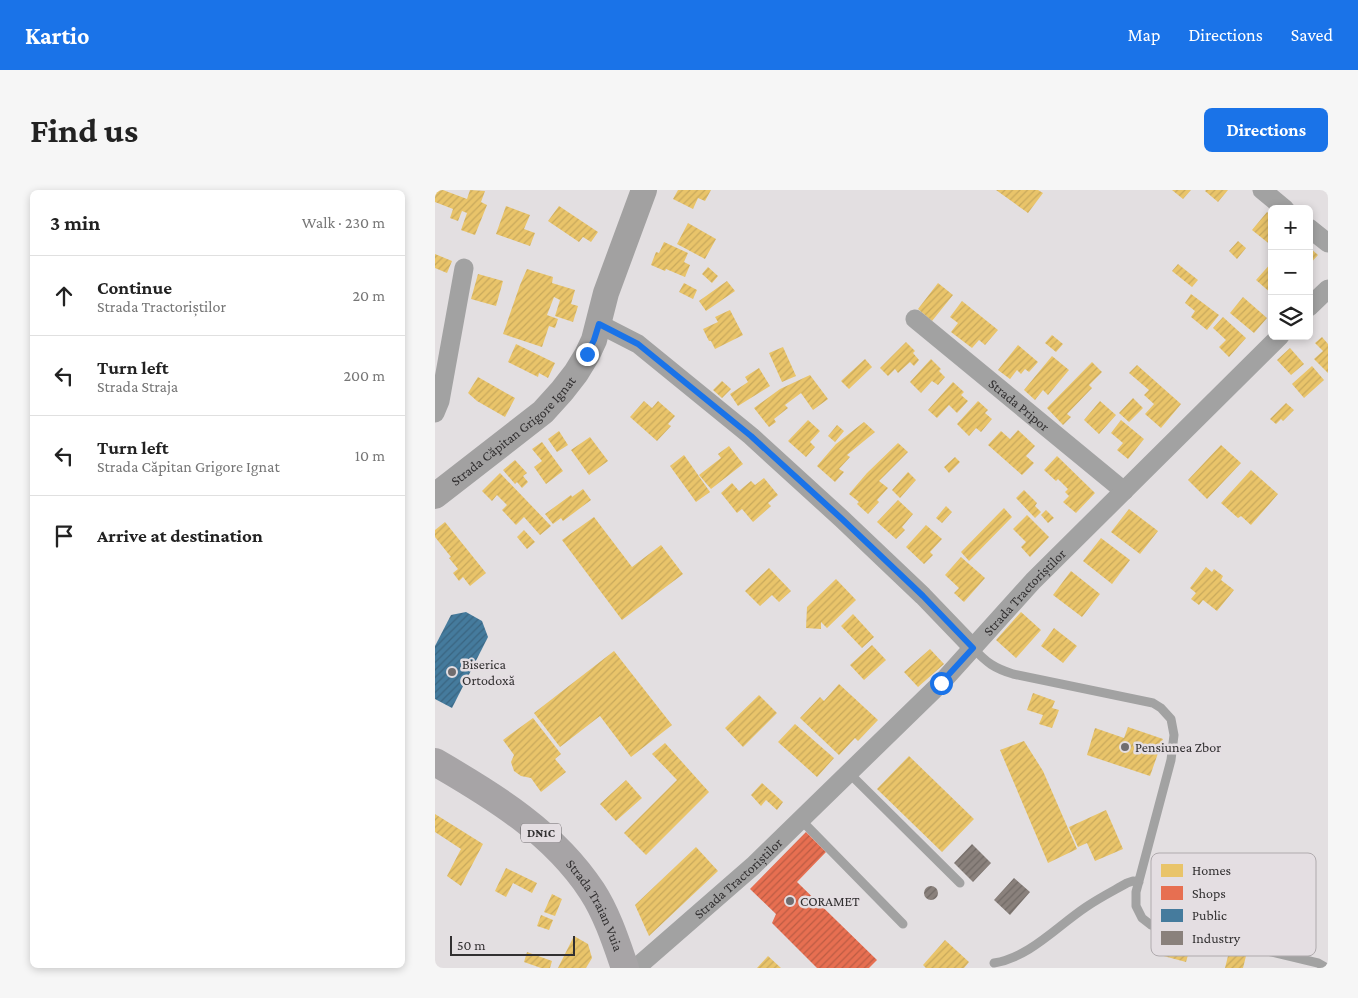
<!DOCTYPE html>
<meta charset="utf-8">
<style>
:root{--surface:#fff;--page:#f6f6f6;--text:#222;--muted:#767676;--line:#e0e0e0;--accent:#1a73e8}
body{margin:0;font-family:"Crimson Pro",serif;background:var(--page);color:var(--text)}
.controls{position:absolute;right:15px;top:15px;display:grid;overflow:hidden;border-radius:8px;box-shadow:0 2px 8px #0003}
.controls button{width:45px;height:45px;display:grid;place-items:center;padding:0;border:0;border-bottom:1px solid var(--line);background:var(--surface);color:var(--text);font:25px sans-serif}
.scale{position:absolute;left:15px;bottom:12px;width:125px;box-sizing:border-box;padding-left:5px;border:2px solid #323031;border-top:0;font-size:14px;line-height:18px;white-space:nowrap;color:#323031;-webkit-text-stroke:4px #e4dee2;paint-order:stroke}
.stop{position:absolute;width:15px;height:15px;margin:-11px;border:4px solid #1a73e8;border-radius:50%;background:#fff}
.stop.end{background:#1a73e8;border-color:#fff;box-shadow:0 1px 5px #0008}
.list{margin:0;padding:0;list-style:none}
h2{display:flex;justify-content:space-between;align-items:center;height:65px;margin:0;padding:0 20px;font-size:21px}
h2 small{font-size:16px;font-weight:400;color:var(--muted)}
.list li{display:grid;grid-template-columns:32px 1fr auto;gap:15px;align-items:center;box-sizing:border-box;height:80px;padding:0 20px;border-top:1px solid var(--line)}
.list b{display:block;font-size:19px;white-space:nowrap}
.list p{margin:0;font-size:16px;white-space:nowrap;color:var(--muted)}
.list em{font-size:16px;font-style:normal;color:var(--muted)}
.icon{flex:none;width:28px;height:28px;fill:none;stroke:currentColor;stroke-width:2;stroke-linecap:round;stroke-linejoin:round}
.map{position:relative;flex:none;width:893px;height:778px;overflow:hidden;border-radius:8px}
header{display:flex;align-items:center;gap:30px;box-sizing:border-box;height:70px;padding:0 25px;background:var(--accent);color:#fff}
header strong{font-size:24px}
nav{display:flex;gap:28px;margin-inline-start:auto;font-size:18px}
.intro{display:flex;align-items:center;justify-content:space-between;box-sizing:border-box;height:120px;padding:0 30px}
h1{margin:0;font-size:35px}
.button{padding:12px 22px;border-radius:8px;background:var(--accent);color:#fff;font-size:18px;font-weight:700}
main{display:flex;gap:30px;padding:0 30px}
aside{flex:1;background:var(--surface);border-radius:8px;box-shadow:0 2px 8px #0003}
.map>svg:first-child{display:block}
.homes{fill:url(#homes-hatch)}
.shops{fill:url(#shops-hatch)}
.public{fill:url(#public-hatch)}
.industry{fill:url(#industry-hatch)}
.lines{fill:none;stroke-linecap:round;stroke-linejoin:round}
.service{stroke:#a2a2a2;stroke-width:9}
.minor{stroke:#a2a2a2;stroke-width:19}
.secondary{stroke:#a2a1a1;stroke-width:26}
.primary{stroke:#a7a4a6;stroke-width:28}
.route{stroke:#1a73e8;stroke-width:6}
.poi-dot{fill:#706d6f;stroke:#e4dee2;stroke-width:2}
.labels{text-anchor:middle;dominant-baseline:central;stroke-width:5;stroke-linejoin:round;paint-order:stroke}
.shield{fill:#e4dee2;stroke:#676466;stroke-width:1}
.shield-label{font-size:12px;font-weight:bold;fill:#323031}
.street-label{font-size:14px;fill:#323031;stroke:#e4dee2}
.poi-label{font-size:14px;fill:#323031;stroke:#e4dee2;text-anchor:start}
.key{fill:#e4dee2;stroke:#afaaad;stroke-width:1}
.key-label{font-size:14px;fill:#323031}
</style>
<header>
<strong>Kartio</strong>
<nav><a>Map</a><a>Directions</a><a>Saved</a></nav>
</header>
<div class="intro"><h1>Find us</h1><a class="button">Directions</a></div>
<main>
<aside>
<h2>3 min<small>Walk · 230 m</small></h2>
<ul class="list">
<li><svg class="icon" aria-label="ahead" viewBox="0 0 24 24"><path d="M12 20V5M6 11l6-6 6 6"/></svg><div><b>Continue</b><p>Strada Tractoriștilor</p></div><em>20 m</em></li>
<li><svg class="icon" aria-label="left" viewBox="0 0 24 24"><path d="M17 20v-9H6M10 6l-5 5 5 5"/></svg><div><b>Turn left</b><p>Strada Straja</p></div><em>200 m</em></li>
<li><svg class="icon" aria-label="left" viewBox="0 0 24 24"><path d="M17 20v-9H6M10 6l-5 5 5 5"/></svg><div><b>Turn left</b><p>Strada Căpitan Grigore Ignat</p></div><em>10 m</em></li>
<li><svg class="icon" aria-label="arrive" viewBox="0 0 24 24"><path d="M6 21V4h12l-3 4 3 4H6"/></svg><div><b>Arrive at destination</b></div></li>
</ul>
</aside>
<div class="map">
<svg width="893" height="778" viewBox="0 0 893 778">
<defs>
<pattern id="homes-hatch" width="6" height="6" patternUnits="userSpaceOnUse" patternTransform="scale(1.25)"><rect width="6" height="6" fill="#e9c46a"/><path d="M-1 1l2-2M0 6l6-6M5 7l2-2" fill="none" stroke="#c8a95c"/></pattern>
<pattern id="shops-hatch" width="6" height="6" patternUnits="userSpaceOnUse" patternTransform="scale(1.25)"><rect width="6" height="6" fill="#e76f51"/><path d="M-1 1l2-2M0 6l6-6M5 7l2-2" fill="none" stroke="#bc5c44"/></pattern>
<pattern id="public-hatch" width="6" height="6" patternUnits="userSpaceOnUse" patternTransform="scale(1.25)"><rect width="6" height="6" fill="#457b9d"/><path d="M-1 1l2-2M0 6l6-6M5 7l2-2" fill="none" stroke="#3a6581"/></pattern>
<pattern id="industry-hatch" width="6" height="6" patternUnits="userSpaceOnUse" patternTransform="scale(1.25)"><rect width="6" height="6" fill="#8a817c"/><path d="M-1 1l2-2M0 6l6-6M5 7l2-2" fill="none" stroke="#716a66"/></pattern>
</defs>
<rect width="100%" height="100%" fill="#e3dfe1"/>
<path class="homes" d="M0,0H8L32,9L35,0L50,1L46,12L52,15L40,45L26,40L32,23L27,21L23,31L15,28L18,19L0,12Z
M243,0H276L270,11L263,8L258,19L238,9Z
M561,0H603L608,3L593,23Z
M737,0H756L748,9Z
M771,0H793L783,12L770,1Z
M71,16L95,25L89,39L100,43L95,56L61,44Z
M124,16L163,42L156,52L148,47L144,52L113,31Z
M832,22L837,26V56L817,40Z
M253,33L281,49L270,69L242,54Z
M803,51L811,58L802,69L794,61Z
M229,52L253,63L249,72L255,75L250,87L231,79L230,81L216,75L221,62L224,63Z
M874,57L883,65L874,75Z
M0,64L17,71L12,83L0,78Z
M837,72V104L821,90Z
M743,74L763,90L757,97L737,81Z
M273,77L283,86L277,93L267,84Z
M92,79L118,87L117,93L140,100L136,114L143,116L138,132L120,126L125,110L119,107L112,125L123,129L120,138L114,136L107,157L68,144L85,95Z
M43,84L68,91L61,116L36,109Z
M292,91L300,101L271,121L264,111Z
M249,93L262,100L258,109L244,102Z
M503,93L518,105L497,131L483,119Z
M756,104L784,125L772,140L756,127L760,121L750,113Z
M808,107L832,128L819,143L795,123Z
M527,111L563,140L550,155L544,150L537,158L516,142L523,133L515,127Z
M295,120L308,145L280,159L276,151H274L268,139L283,132L280,127Z
M788,127L811,148L794,167L784,157L791,150L778,138Z
M617,145L628,154L621,162L610,153Z
M887,147L893,154V183L879,169L888,161L880,153Z
M471,152L480,161L478,163L484,170L479,176L475,172L463,183L460,179L453,186L445,178Z
M81,154L120,173L113,188L104,183L103,187L73,172Z
M583,155L603,172L594,182L590,179L586,184L582,180L575,189L563,180Z
M348,157L361,186L347,192L334,163Z
M855,158L869,174L856,185L842,170Z
M617,166L634,180L613,205L608,200L600,210L589,200Z
M430,169L437,177L414,199L406,191Z
M496,169L506,179L504,181L510,187L503,195L497,191L486,203L475,192Z
M657,172L667,182L654,195L657,198L632,224L636,227L628,235L612,218Z
M702,175L746,214L726,238L710,224L719,214L709,205L714,200L694,183Z
M877,176L889,190L869,208L857,194Z
M324,178L335,196L303,216L295,204L313,192L310,187Z
M375,185L393,209L378,220L366,203L350,215L353,218L339,229L341,232L334,237L319,218L345,199Z
M43,187L80,208L70,227L42,211L33,203Z
M287,191L296,199L287,208L278,200Z
M518,192L529,202L526,205L533,211L522,223L514,215L502,228L493,220Z
M698,208L708,218L694,232L684,223Z
M209,211L217,218L223,211L240,226L233,234L236,236L222,251L195,227Z
M543,211L553,220L550,223L557,229L546,242L541,238L534,246L522,234Z
M665,211L681,225L664,244L649,230Z
M851,213L859,220L848,231L846,229L841,234L835,229Z
M373,230L385,241L375,252L380,257L371,267L353,251Z
M686,230L709,249L693,269L682,260L688,253L676,243Z
M429,232L440,242L412,265L415,267L404,279L409,282L400,292L382,276L401,254Z
M402,235L409,241L400,252L393,246Z
M583,240L600,256L591,266L599,273L587,285L553,255L566,241L575,249Z
M124,241L133,255L122,262L113,249Z
M155,247L173,271L154,285L136,260Z
M107,252L128,281L111,294L99,277L107,271L97,259Z
M463,253L473,262L444,291L453,298L442,310L444,312L433,324L422,314L424,312L414,304L432,283Z
M786,255L806,273L772,309L753,290Z
M294,256L308,274L276,299L264,285L286,268L283,264Z
M249,265L275,302L261,312L235,276Z
M622,266L660,303L641,323L628,312L634,306L630,302L633,299L623,289L621,291L609,280Z
M520,267L525,272L514,283L509,277Z
M80,270L92,283L88,286L93,292L87,298L82,292L80,294L68,280Z
M816,280L843,304L816,335L806,326L803,328L786,313Z
M473,282L481,290L465,308L457,300Z
M65,283L116,336L105,345L89,327L81,335L67,320L72,315L62,305L57,311L47,301Z
M329,288L343,305L333,313L336,316L318,332L307,319L302,323L286,303L297,293L304,301L316,291L320,295Z
M148,299L156,310L128,331L126,328L118,334L110,324L136,305L137,307Z
M589,300L602,313L600,316L606,322L600,328L581,308Z
M463,310L478,324L467,337L470,340L461,349L442,332Z
M511,316L517,322L507,333L501,328Z
M569,318L577,327L534,371L526,362Z
M694,319L723,341L705,364L676,342Z
M611,320L619,328L613,333L606,325Z
M592,325L614,347L595,367L586,357L591,352L578,339Z
M159,327L197,377L226,355L248,384L187,430L127,350Z
M10,332L51,383L35,396L28,387L24,391L18,383L23,379L14,368L16,367L0,347V340Z
M491,335L507,349L495,362L498,365L489,374L471,357Z
M89,340L100,352L92,359L82,347Z
M666,348L695,370L677,394L648,371Z
M526,367L550,388L529,412L519,403L524,398L510,385Z
M771,377L777,382L779,379L788,386L786,390L799,400L782,421L768,410L764,415L756,409L761,403L755,398Z
M334,378L356,401L344,412L337,405L325,416L310,401Z
M636,381L665,404L647,427L618,405Z
M401,389L421,410L392,438L386,432V439L371,438L372,417Z
M586,422L606,440L581,468L561,450Z
M418,424L439,447L427,458L406,436Z
M619,438L642,456L628,473L606,456Z
M437,455L451,470L429,490L415,475Z
M495,459L509,474L483,497L469,482Z
M179,461L237,535L196,567L165,526L125,557L99,523Z
M404,494L443,530L423,551L420,548L404,565L365,528L385,507L389,511Z
M598,503L620,511L617,518L624,520L617,538L604,534L608,525L592,520Z
M324,505L342,523L308,557L290,538Z
M98,528L126,564L120,569L131,582L106,602L96,588L86,586L79,581L76,572L79,565L68,550Z
M360,534L399,568L382,587L343,552Z
M693,537L728,549L715,586L652,565L660,538L689,548Z
M589,551L608,581L642,659L613,673L565,560Z
M230,553L274,602L211,665L189,643L242,590L217,564Z
M474,566L539,629L507,662L442,599Z
M191,590L207,608L181,631L165,614Z
M327,593L348,612L342,620L331,610L326,616L316,605Z
M671,620L688,659L660,671L652,653L643,657L634,637Z
M0,624L48,654L26,696L12,686L26,659L0,642Z
M261,657L283,681L214,746L200,715Z
M71,678L102,693L97,703L78,693L71,707L60,701Z
M117,704L127,709L120,726L109,722Z
M106,725L118,730L114,740L102,736Z
M139,746L153,754L157,768L151,778H123Z
M510,750L534,772L529,778H491L488,775Z
M725,750L755,758L751,772L721,764Z
M92,762L117,771L115,778H106L89,772Z
M794,762L811,766L808,778H790Z
M333,766L346,778H322Z"/>
<path class="shops" d="M371,642L391,662L362,692L442,770L434,778H382L337,733L341,724L315,699Z"/>
<path class="public" d="M31,422L47,431L53,447L17,518L0,509V456L16,425Z"/>
<path class="industry" d="M537,654L556,673L538,692L519,673Z
M579,688L595,702L575,725L559,710Z
M489 703a7 7 0 1 1 14 0a7 7 0 1 1-14 0Z"/>
<g class="lines">
<path class="service" d="M538,458C552,473 559,478 578,484L718,513L726,518L736,529L739,545L736,570L701,702V716L707,728L716,735L728,739L798,753L883,773L892,778
M414,583L525,693
M365,629L468,734
M559,773C595,767 621,737 651,717C664,708 678,701 692,693L698,691L704,692"/>
<g class="minor">
<path d="M827,0L850,19"/>
<path d="M874,38L893,53"/>
<path d="M874,117L893,99"/>
<path id="s1" d="M480,129L689,301"/>
<path d="M164,134L203,154L316,246L407,329L488,406L538,458"/>
<path d="M0,223L5,211L29,78"/>
<path id="s2" d="M201,778L318,676L506,493L598,391L845,146"/>
</g>
<path class="secondary" id="s3" d="M0,306L108,222L127,201L141,183L152,165L159,150L171,103L209,0"/>
<path class="primary" id="s4" d="M0,572C59,606 119,643 157,701C172,724 181,752 190,778"/>
</g>
<g class="lines">
<path class="route" d="M152,164L159,150L164,134L203,154L316,246L407,329L488,406L538,458L506,493"/>
</g>
<g class="poi-dot">
<circle cx="17" cy="482" r="5"/>
<circle cx="690" cy="557" r="5"/>
<circle cx="355" cy="711" r="5"/>
</g>
<g class="labels">
<rect class="shield" x="86" y="633.5" width="40" height="19" rx="4"/>
<g class="shield-label">
<text x="106" y="643">DN1C</text>
</g>
<g class="street-label">
<text stroke="none"><textPath href="#s1" startOffset="135">Strada Pripor</textPath></text>
<text stroke="none"><textPath href="#s3" startOffset="102">Strada Căpitan Grigore Ignat</textPath></text>
<text stroke="none"><textPath href="#s2" startOffset="541">Strada Tractoriștilor</textPath></text>
<text stroke="none"><textPath href="#s2" startOffset="136">Strada Tractoriștilor</textPath></text>
<text stroke="none"><textPath href="#s4" startOffset="219">Strada Traian Vuia</textPath></text>
</g>
<g class="poi-label">
<text x="27" y="474">Biserica<tspan x="27" dy="16">Ortodoxă</tspan></text>
<text x="700" y="557">Pensiunea Zbor</text>
<text x="365" y="711">CORAMET</text>
</g>
</g>
<rect x="716" y="663" width="165" height="103" rx="8" class="key"/>
<rect x="726" y="674" width="22" height="13" fill="#e9c46a"/>
<rect x="726" y="696" width="22" height="14" fill="#e76f51"/>
<rect x="726" y="719" width="22" height="13" fill="#457b9d"/>
<rect x="726" y="741" width="22" height="14" fill="#8a817c"/>
<g class="key-label">
<text x="757" y="685">Homes</text>
<text x="757" y="708">Shops</text>
<text x="757" y="730">Public</text>
<text x="757" y="753">Industry</text>
</g>
</svg>
<div class="controls">
<button>+</button>
<button>−</button>
<button><svg class="icon" aria-label="layers" viewBox="0 0 24 24"><path d="M12 4l9 5-9 5-9-5zM3 14l9 5 9-5"/></svg></button>
</div>
<div class="scale">50 m</div>
<div class="stop" style="left:506px;top:493px"></div>
<div class="stop end" style="left:152px;top:164px"></div>
</div>
</main>
